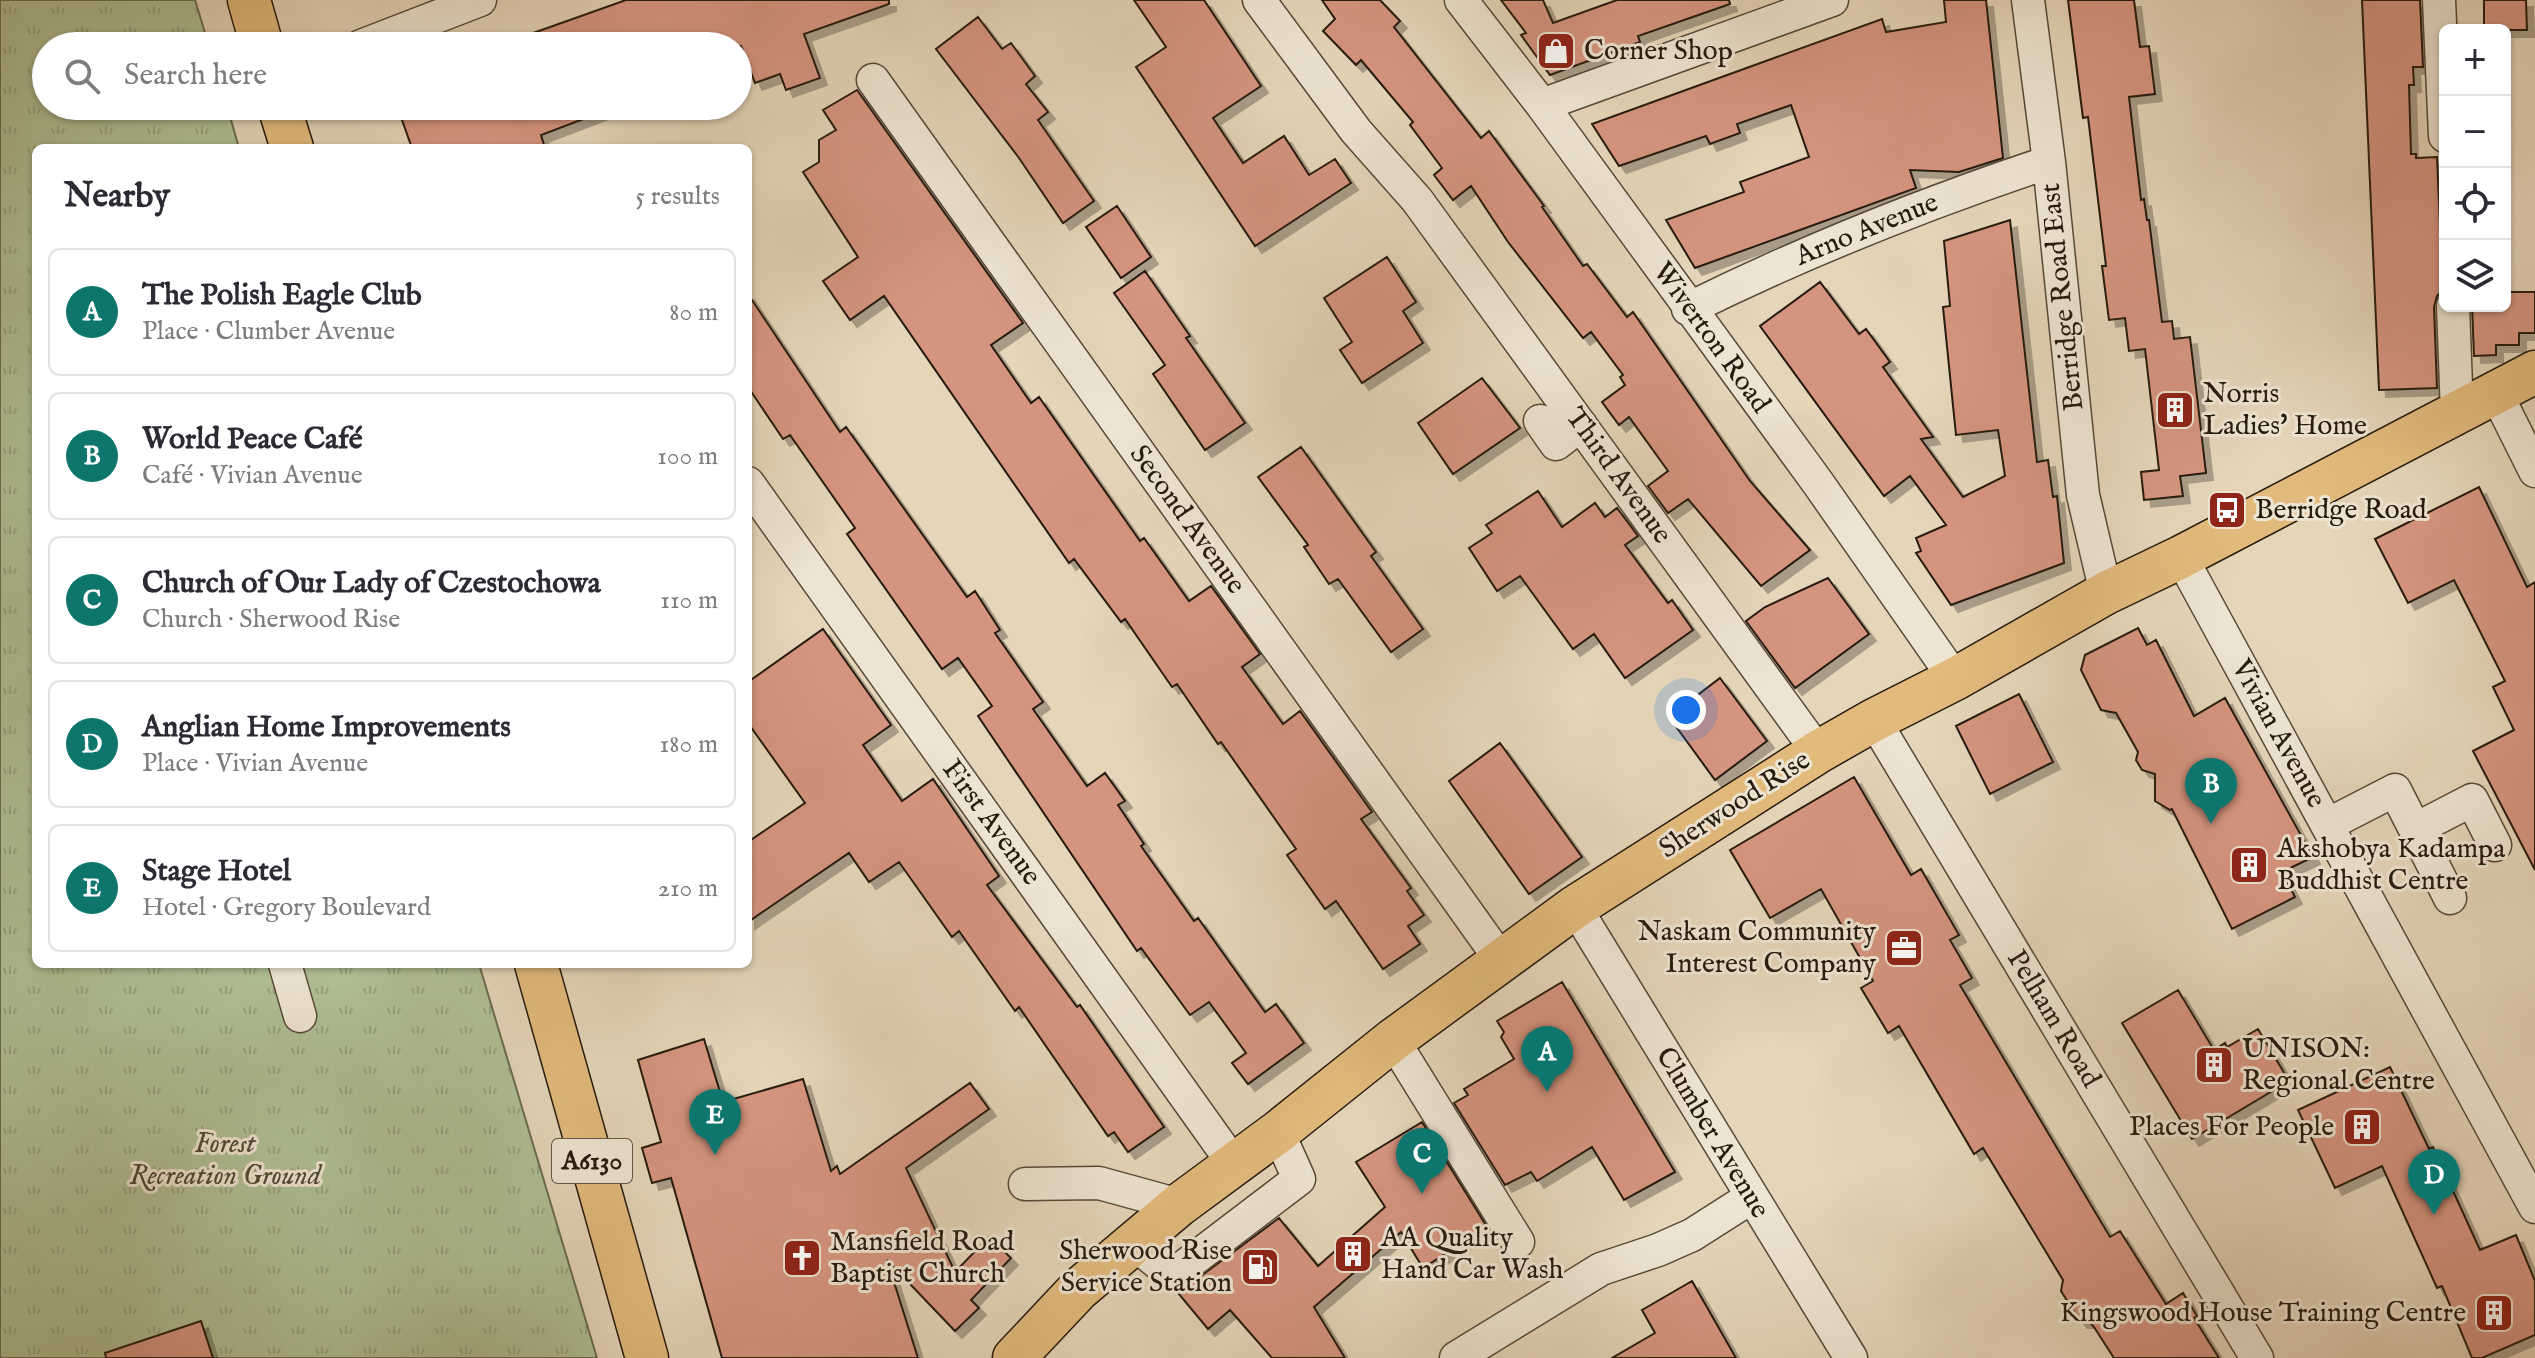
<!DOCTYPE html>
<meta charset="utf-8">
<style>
:root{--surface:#fff;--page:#f7f7f7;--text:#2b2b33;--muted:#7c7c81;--line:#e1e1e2;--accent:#0f766e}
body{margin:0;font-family:"IM FELL English",serif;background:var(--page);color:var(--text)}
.controls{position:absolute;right:24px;top:24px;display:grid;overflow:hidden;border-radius:12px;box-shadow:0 2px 6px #0004}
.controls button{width:72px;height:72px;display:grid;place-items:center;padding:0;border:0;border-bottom:2px solid var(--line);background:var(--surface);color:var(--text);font:40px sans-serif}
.you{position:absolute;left:1686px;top:710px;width:28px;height:28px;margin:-20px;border:6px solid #fff;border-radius:50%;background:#1a73e8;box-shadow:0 0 0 12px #1a73e833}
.badge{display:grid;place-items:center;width:52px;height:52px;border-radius:50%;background:var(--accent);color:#fff;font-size:26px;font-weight:700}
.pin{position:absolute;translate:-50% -66px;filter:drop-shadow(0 2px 4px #0008)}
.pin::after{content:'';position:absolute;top:42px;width:28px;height:24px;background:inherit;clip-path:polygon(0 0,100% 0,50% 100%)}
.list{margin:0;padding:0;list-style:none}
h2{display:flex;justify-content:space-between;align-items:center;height:104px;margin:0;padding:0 32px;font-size:34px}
h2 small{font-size:26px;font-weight:400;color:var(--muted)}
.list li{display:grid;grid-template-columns:52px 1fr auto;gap:24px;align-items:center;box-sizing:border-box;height:128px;margin:0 16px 16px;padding:0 16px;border:2px solid var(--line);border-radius:12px}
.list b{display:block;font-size:30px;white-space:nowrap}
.list p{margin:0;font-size:26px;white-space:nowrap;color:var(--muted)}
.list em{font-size:26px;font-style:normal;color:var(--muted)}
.icon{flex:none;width:44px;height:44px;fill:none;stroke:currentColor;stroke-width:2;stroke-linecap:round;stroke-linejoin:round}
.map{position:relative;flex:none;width:2535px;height:1358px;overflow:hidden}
.search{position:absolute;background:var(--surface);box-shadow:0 2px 6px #0004;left:32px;top:32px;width:720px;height:88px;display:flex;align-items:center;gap:20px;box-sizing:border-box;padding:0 28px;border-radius:44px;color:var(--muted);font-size:30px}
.panel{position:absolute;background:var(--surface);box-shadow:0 2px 6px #0004;left:32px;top:144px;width:720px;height:824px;border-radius:12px}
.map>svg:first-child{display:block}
.park{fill:url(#park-tufts);stroke:#6a6c51;stroke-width:2}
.building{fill:#d5947f;stroke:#261a0e;stroke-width:2;filter:url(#shadow)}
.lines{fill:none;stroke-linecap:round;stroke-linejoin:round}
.minor-casing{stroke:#564939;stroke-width:35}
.major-casing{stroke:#261a0e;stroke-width:45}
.minor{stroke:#eee4d2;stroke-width:32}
.major{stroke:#e2ba7c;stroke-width:42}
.labels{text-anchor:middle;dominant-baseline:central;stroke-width:6;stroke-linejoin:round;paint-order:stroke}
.shield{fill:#eee4d2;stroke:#625749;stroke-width:2}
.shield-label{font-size:26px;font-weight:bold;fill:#261a0e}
.poi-label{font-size:28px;fill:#261a0e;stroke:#eee4d2;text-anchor:start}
.street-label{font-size:28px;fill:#261a0e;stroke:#eee4d2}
.park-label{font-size:28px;font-style:italic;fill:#4f4b36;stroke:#eee4d2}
</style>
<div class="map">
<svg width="2535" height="1358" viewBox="0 0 2535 1358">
<defs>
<pattern id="park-tufts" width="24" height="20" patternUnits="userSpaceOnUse" patternTransform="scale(2)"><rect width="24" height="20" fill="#afbe94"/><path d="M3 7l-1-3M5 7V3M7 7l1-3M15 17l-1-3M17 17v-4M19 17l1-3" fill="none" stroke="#96a37e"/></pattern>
<filter id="shadow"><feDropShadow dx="7" dy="7" stdDeviation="0" flood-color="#0004"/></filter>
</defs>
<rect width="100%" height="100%" fill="#e5d5b9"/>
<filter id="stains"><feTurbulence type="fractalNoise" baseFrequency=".0025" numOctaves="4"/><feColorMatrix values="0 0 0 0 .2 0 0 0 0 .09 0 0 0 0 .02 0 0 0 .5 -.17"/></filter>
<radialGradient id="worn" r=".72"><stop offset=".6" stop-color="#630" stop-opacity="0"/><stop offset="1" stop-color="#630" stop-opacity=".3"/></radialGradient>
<path class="park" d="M0,0H195L209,46H46V106H227L239,148H36V964H479L597,1358H0Z"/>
<path class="building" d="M626,0H889V4L804,34L820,78L786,90L780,74L755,83L741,46H509L508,42Z
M1134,0H1204L1261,86L1213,118L1243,163L1284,136L1309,175L1335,159L1351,183L1255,246L1136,67L1166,47Z
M1322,0H1380L1400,21L1394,27L1481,138L1489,131L1544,206L1542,207L1583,266L1587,264L1627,317L1633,312L1750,481L1810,550L1761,586L1688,499L1668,513L1648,486L1668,471L1629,417L1619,425L1602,402L1625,385L1620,377L1623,375L1591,332L1583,338L1508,242L1471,186L1453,200L1434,175L1442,168L1410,125L1413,122L1361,60L1356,65L1323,31L1335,19Z
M1501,0H1543L1553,23L1617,0H1729L1730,4L1638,36L1640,42L1550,75L1521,35L1526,33Z
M1944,0H1986L2003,158L1959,172L1910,170L1916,188L1695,268L1666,220L1744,192L1740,182L1809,157L1791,105L1737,124L1740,133L1710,144L1706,136L1619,166L1592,124L1882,19L1886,32L1946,22Z
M2068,0H2134L2140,47L2149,46L2155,94L2129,97L2141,200L2144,199L2147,220H2149L2162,322L2172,321L2174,339L2190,337L2206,473L2180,476L2183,496L2144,500L2141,472L2159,470L2145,349L2129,351L2125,318L2109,320L2102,266H2106L2088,117L2083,118Z
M2362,0H2420L2423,67H2413L2414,85H2409L2411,154H2416V158L2437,157L2443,290L2437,296L2434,307L2437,388L2379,390Z
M2484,0H2526L2527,30H2484Z
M978,17L1002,49L1011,43L1035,76L1026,84L1048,112L1038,120L1094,201L1063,223L1019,158L936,49Z
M857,90L1023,323L991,345L1031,403L1039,397L1140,541L1144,538L1189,601L1211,586L1260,654L1242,667L1283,724L1300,711L1372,812L1361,819L1411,888L1407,891L1424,915L1408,926L1420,944L1383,969L1336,901L1325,909L1287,855L1296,849L1221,742L1218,744L1177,684L1172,687L1125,619L1121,622L1074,559L1069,563L884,296L850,320L823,281L858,257L803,172L819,162V140L836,130L823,110Z
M397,106H609L610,109L541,135L545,148H412Z
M1117,206L1151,257L1121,278L1086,227Z
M2010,220L2037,462L2048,460L2053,497L2057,496L2064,563L1951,605L1916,553L1921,551L1916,538L1946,525L1910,476L1884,496L1760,326L1820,282L1859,334L1866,329L1890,362L1883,367L1933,437L1921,439L1963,497L2005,476L1998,430L1956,435L1943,307L1950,306L1944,241Z
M1387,257L1416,302L1403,311L1423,343L1362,383L1340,350L1352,342L1324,298Z
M1145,271L1190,336L1186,338L1245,423L1205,450L1153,374L1165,365L1114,293Z
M2505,292H2535V333H2519V345H2496V355L2474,356L2472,306H2505Z
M748,294L840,432L846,427L967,597L975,591L1000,630L995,633L1043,702L1033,709L1087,786L1105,773L1125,801L1118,805L1144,844L1141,846L1194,921L1198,918L1265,1012L1276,1004L1304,1043L1248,1084L1232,1063L1246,1053L1209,1002L1190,1015L1141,948L1137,951L978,716L992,706L958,658L942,669L847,534L855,528L790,435L783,439L748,387Z
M1482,378L1520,428L1453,474L1418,423Z
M1301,447L1376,552L1371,556L1423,629L1391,652L1338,579L1329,584L1304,547L1308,545L1258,477Z
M2479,487L2527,587L2535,582V870L2473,751L2514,730L2493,687L2505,681L2454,580L2408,603L2375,539Z
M1538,491L1562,527L1595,503L1605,517L1617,508L1638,536L1625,545L1668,603L1672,600L1693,630L1625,678L1594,634L1573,649L1520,576L1497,591L1469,548L1492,533L1486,525Z
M1828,578L1869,634L1795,688L1746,621L1765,607Z
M2138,628L2147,645L2156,640L2194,716L2225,698L2313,857L2282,872L2295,897L2232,929L2172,809L2170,810L2155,801V774L2142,770L2136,760L2138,752L2116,713L2101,710L2081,670L2085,655Z
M823,629L891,725L863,745L902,801L933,779L999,876L987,885L1077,1007L1080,1005L1164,1127L1128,1152L1114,1132L1108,1136L1019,1007L1015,1011L959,931L952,937L899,862L869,882L849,853L748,922V842L805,803L748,723V682Z
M1720,678L1767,741L1715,780L1669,717Z
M2019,694L2053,762L1990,794L1956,726Z
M1500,743L1582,857L1529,894L1449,781Z
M1854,777L1911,875L1921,869L1959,935L1950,940L1972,978L1960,985L2110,1237L2120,1231L2166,1304L2183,1293L2197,1316L2194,1318L2219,1358H2114L2094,1327L2089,1321H2080L2061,1291L2063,1280L1983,1148L1974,1154L1899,1026L1888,1033L1861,988L1873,981L1821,889L1770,918L1730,850Z
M1562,982L1675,1172L1624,1200L1592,1147L1537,1181L1531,1172L1505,1185L1454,1103L1468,1095L1464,1089L1514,1059L1501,1037L1504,1032L1497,1021Z
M2178,990L2214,1050L2225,1043L2227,1047L2258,1029L2289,1081L2192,1139L2122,1023Z
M704,1039L723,1102L803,1079L831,1171L837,1166L840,1174L970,1083L989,1109L906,1168L955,1272L989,1237L1011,1258L971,1300L979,1308L955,1331L887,1260L918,1358H722L671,1178L652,1183L642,1148L661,1142L638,1060Z
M2390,1067L2429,1149L2433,1147L2480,1250L2516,1235L2535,1281V1335L2482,1358H2472L2442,1286L2437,1288L2382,1166L2335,1188L2298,1110Z
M1422,1122L1487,1227L1423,1268L1401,1232L1314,1307L1345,1358H1272L1230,1310L1208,1329L1178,1293L1279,1218L1318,1266L1385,1207L1356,1162Z
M1692,1281L1736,1358H1612L1655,1333L1642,1310Z
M201,1321L213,1358H106L105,1353Z"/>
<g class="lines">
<g class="minor-casing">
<path id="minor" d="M1259,0L1356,131L1417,200L1818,752
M1461,0L1542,105L1818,483L1955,679
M2028,0L2049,162L2083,495L2106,593
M2439,0L2445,136
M361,46L480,0
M873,80L1501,960
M1542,105L1832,0
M2453,306L2457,413
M1688,309C1805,251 1926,203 2049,162
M2496,393L2535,471
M1540,421L1556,444L1581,425
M748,483L1233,1163
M2181,557L2535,1207
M1874,720L2257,1358
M2327,825L2395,790L2450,898
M2416,829L2472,800L2495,845
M1575,907L1851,1358
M285,964L300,1016
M1393,1040L1518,1242
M1025,1184L1099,1183L1179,1205
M1133,1243L1173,1275L1299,1179L1278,1132
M1456,1358L1601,1269L1658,1250L1692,1235L1750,1198"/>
</g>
<g class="major-casing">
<path id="major" d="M249,0L262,46
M279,106L292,148
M536,964L647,1358
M1014,1358L1078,1290L1179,1205L1278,1132L1393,1040L1575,907L1818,752L1874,720L1955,679L2106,593L2181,557L2535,372"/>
</g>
<use href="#minor" class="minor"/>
<use href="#major" class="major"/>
</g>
<defs>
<g id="shop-square" transform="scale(2)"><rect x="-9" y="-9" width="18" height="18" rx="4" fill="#8f2418" stroke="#eee4d2"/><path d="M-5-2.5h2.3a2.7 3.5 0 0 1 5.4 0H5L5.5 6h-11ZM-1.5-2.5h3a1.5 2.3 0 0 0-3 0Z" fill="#fff"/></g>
<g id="building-square" transform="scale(2)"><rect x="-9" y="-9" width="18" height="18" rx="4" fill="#8f2418" stroke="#eee4d2"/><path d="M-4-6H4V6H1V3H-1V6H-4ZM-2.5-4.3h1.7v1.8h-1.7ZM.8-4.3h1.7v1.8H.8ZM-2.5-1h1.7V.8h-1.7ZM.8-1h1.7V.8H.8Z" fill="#fff"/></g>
<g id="bus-square" transform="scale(2)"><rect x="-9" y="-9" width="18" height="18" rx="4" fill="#8f2418" stroke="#eee4d2"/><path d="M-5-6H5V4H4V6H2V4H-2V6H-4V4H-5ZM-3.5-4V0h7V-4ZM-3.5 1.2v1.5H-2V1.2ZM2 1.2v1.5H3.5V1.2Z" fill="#fff"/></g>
<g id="office-square" transform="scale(2)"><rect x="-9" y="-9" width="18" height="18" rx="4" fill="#8f2418" stroke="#eee4d2"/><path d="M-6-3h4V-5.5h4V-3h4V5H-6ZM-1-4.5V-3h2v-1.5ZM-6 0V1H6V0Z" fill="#fff"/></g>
<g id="church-square" transform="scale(2)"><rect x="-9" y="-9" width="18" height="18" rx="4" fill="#8f2418" stroke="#eee4d2"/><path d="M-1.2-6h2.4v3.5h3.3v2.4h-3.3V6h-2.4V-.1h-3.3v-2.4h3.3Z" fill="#fff"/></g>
<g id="fuel-square" transform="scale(2)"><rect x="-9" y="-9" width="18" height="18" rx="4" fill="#8f2418" stroke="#eee4d2"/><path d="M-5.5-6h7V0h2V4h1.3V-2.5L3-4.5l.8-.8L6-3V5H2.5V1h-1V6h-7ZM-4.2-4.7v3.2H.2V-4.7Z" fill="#fff"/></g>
</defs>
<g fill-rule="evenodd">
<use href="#shop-square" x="1556" y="51"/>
<use href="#building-square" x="2175" y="410"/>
<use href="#bus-square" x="2227" y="510"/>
<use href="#building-square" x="2249" y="865"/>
<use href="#office-square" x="1904" y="948"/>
<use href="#building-square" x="2214" y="1065"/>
<use href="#building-square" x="2362" y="1127"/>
<use href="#building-square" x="1353" y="1254"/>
<use href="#church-square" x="802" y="1258"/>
<use href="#fuel-square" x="1260" y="1267"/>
<use href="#building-square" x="2494" y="1313"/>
</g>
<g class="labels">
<rect class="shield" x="552" y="1139" width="80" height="44" rx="6"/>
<g class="shield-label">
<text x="592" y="1161">A6130</text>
</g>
<g class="poi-label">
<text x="1584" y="51">Corner Shop</text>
<text x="2203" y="394">Norris<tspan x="2203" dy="32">Ladies' Home</tspan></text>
<text x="2255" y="510">Berridge Road</text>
<text x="2277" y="849">Akshobya Kadampa<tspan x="2277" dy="32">Buddhist Centre</tspan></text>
<text x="1876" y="932" text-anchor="end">Naskam Community<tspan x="1876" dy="32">Interest Company</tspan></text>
<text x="2242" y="1049">UNISON:<tspan x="2242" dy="32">Regional Centre</tspan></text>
<text x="2334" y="1127" text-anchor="end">Places For People</text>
<text x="1381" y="1238">AA Quality<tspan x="1381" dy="32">Hand Car Wash</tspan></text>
<text x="830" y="1242">Mansfield Road<tspan x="830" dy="32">Baptist Church</tspan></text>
<text x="1232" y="1251" text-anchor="end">Sherwood Rise<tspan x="1232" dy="32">Service Station</tspan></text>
<text x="2466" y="1313" text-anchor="end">Kingswood House Training Centre</text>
</g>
<g class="street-label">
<text transform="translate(1867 230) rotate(-22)">Arno Avenue</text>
<text transform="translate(2063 297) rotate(-96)">Berridge Road East</text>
<text transform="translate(1711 338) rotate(54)">Wiverton Road</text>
<text transform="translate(1618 476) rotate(54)">Third Avenue</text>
<text transform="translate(1187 520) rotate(54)">Second Avenue</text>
<text transform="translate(2278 734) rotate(61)">Vivian Avenue</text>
<text transform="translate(1735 805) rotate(-33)">Sherwood Rise</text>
<text transform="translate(991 823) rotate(54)">First Avenue</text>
<text transform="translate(2053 1019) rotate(59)">Pelham Road</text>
<text transform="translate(1712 1133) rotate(59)">Clumber Avenue</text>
</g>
<g class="park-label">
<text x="225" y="1144">Forest<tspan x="225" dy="32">Recreation Ground</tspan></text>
</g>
</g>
<rect width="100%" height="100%" filter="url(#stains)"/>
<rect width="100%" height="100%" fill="url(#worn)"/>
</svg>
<div class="controls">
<button>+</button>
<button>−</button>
<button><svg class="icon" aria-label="locate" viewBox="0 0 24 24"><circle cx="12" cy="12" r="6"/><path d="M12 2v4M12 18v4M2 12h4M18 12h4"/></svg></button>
<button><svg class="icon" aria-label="layers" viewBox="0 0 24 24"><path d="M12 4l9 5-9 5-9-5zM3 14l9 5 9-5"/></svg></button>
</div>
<div class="you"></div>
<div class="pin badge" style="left:1547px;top:1092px">A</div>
<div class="pin badge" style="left:2211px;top:824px">B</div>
<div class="pin badge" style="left:1422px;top:1194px">C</div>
<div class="pin badge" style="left:2434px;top:1215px">D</div>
<div class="pin badge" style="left:715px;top:1155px">E</div>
<div class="search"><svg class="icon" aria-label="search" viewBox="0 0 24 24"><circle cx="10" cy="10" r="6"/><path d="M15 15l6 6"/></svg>Search here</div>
<section class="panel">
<h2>Nearby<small>5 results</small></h2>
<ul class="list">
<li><span class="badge">A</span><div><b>The Polish Eagle Club</b><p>Place · Clumber Avenue</p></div><em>80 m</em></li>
<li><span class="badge">B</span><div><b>World Peace Café</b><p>Café · Vivian Avenue</p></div><em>100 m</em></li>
<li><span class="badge">C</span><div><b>Church of Our Lady of Czestochowa</b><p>Church · Sherwood Rise</p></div><em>110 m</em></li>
<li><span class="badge">D</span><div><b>Anglian Home Improvements</b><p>Place · Vivian Avenue</p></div><em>180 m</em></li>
<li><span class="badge">E</span><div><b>Stage Hotel</b><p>Hotel · Gregory Boulevard</p></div><em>210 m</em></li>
</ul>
</section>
</div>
